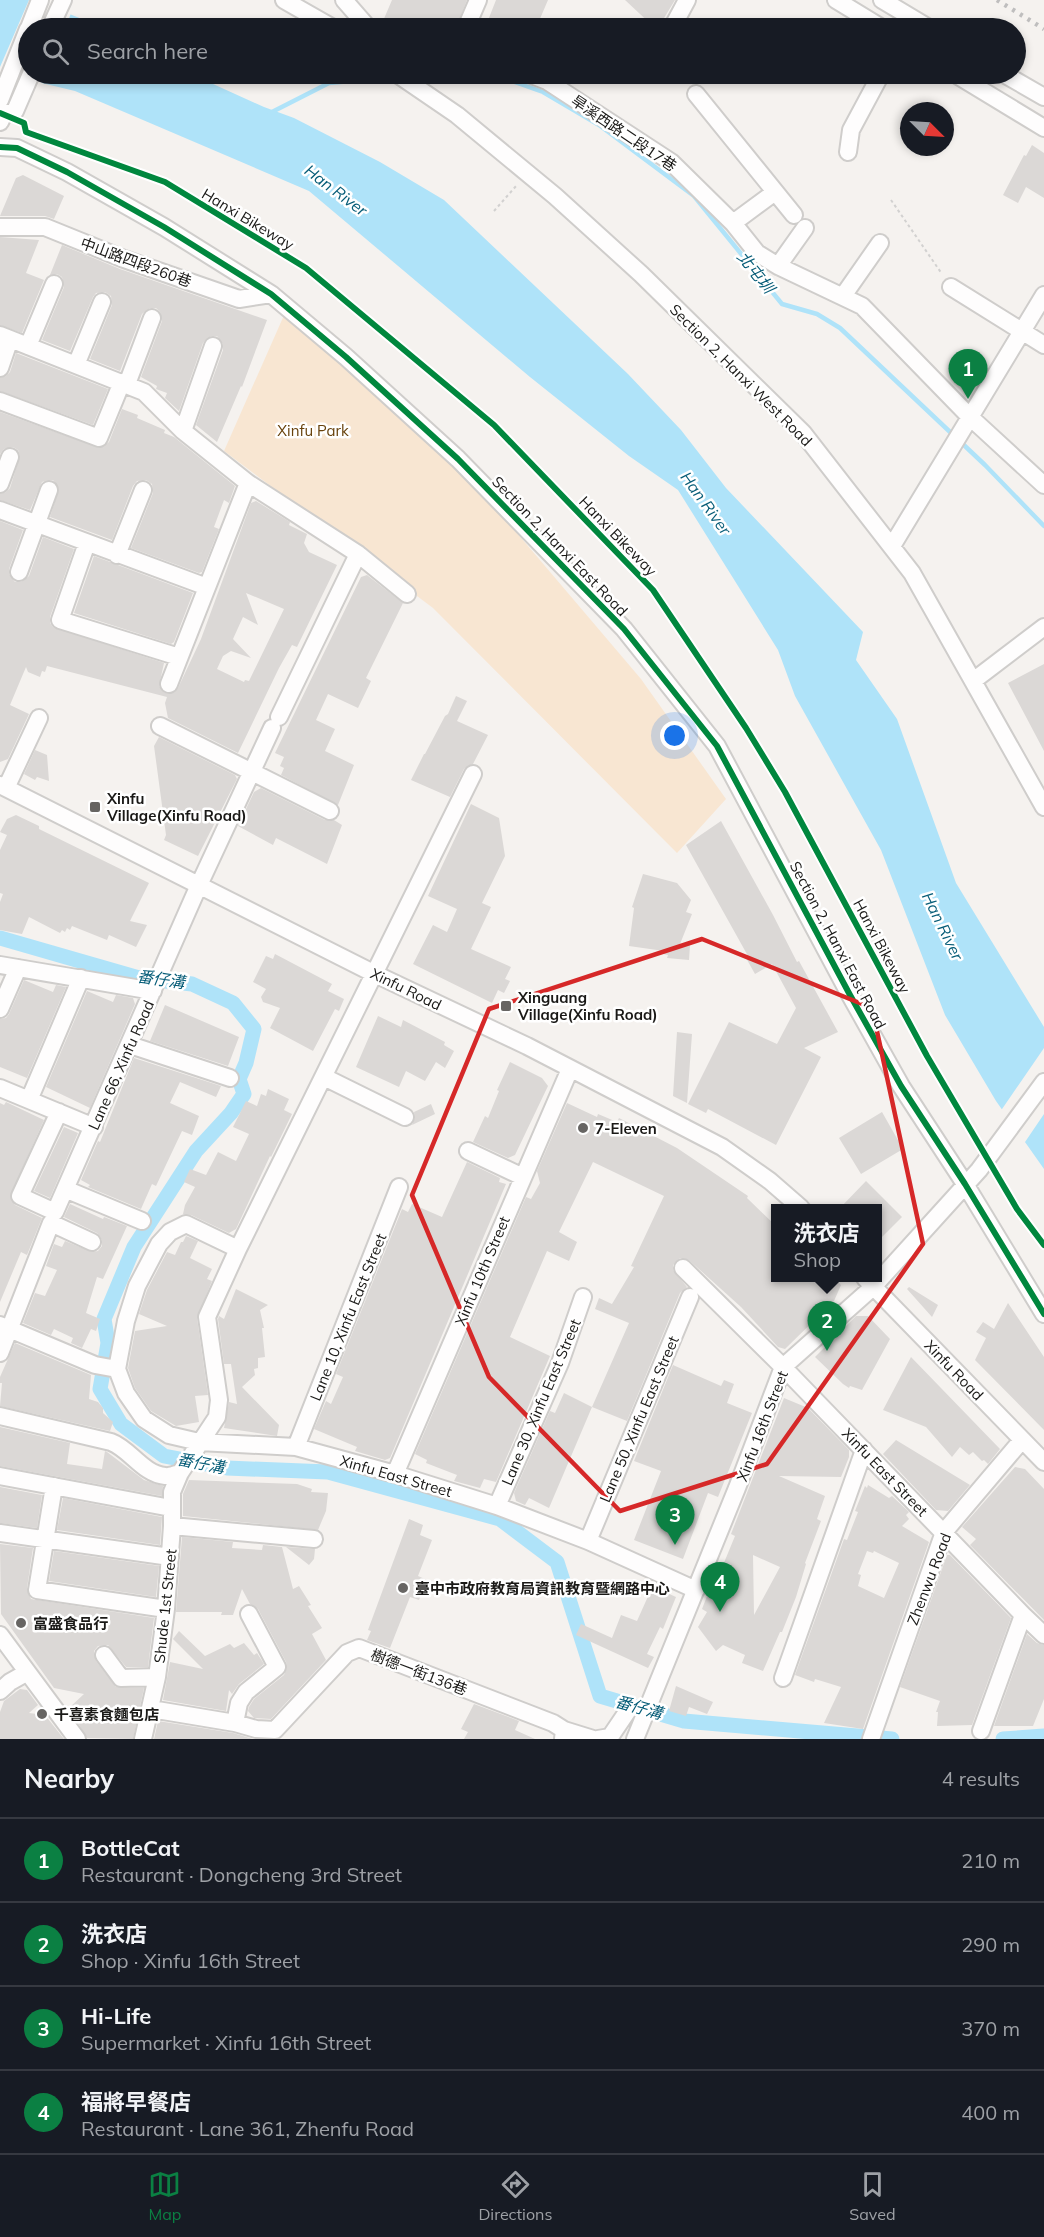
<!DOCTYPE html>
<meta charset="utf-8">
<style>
:root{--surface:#171b24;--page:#242831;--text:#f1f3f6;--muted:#9ea1a6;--line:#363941;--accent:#0b8043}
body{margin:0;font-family:Mulish,"Noto Sans TC",sans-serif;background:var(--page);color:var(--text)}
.compass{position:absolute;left:900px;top:102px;width:54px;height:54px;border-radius:50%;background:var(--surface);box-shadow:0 3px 9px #0003;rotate:114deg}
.you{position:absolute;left:675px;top:736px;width:21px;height:21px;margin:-15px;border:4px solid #fff;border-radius:50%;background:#1a73e8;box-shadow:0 0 0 9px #1a73e833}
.badge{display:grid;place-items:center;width:39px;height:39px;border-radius:50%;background:var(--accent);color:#fff;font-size:20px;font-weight:700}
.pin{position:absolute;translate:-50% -50px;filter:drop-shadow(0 2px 3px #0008)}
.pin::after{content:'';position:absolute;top:32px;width:21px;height:18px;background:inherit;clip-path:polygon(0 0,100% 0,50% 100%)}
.popup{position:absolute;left:771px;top:1204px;width:111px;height:78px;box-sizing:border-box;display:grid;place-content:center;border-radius:0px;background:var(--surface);filter:drop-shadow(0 2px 4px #0005);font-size:20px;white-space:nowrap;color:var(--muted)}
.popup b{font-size:22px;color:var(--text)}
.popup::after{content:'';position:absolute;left:50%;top:100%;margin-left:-12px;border:12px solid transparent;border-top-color:var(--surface)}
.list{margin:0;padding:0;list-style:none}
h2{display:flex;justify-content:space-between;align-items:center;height:78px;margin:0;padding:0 24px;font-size:26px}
h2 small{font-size:20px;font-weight:400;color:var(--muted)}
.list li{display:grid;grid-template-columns:39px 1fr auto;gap:18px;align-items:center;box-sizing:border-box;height:84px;padding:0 24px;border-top:2px solid var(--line)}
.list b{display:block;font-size:22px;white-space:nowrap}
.list p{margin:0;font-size:20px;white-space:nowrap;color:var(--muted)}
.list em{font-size:20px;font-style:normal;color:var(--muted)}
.icon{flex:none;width:33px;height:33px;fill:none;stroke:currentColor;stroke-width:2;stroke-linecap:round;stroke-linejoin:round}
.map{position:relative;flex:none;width:1044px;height:1739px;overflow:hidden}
.search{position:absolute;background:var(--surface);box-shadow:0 3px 9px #0003;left:18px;right:18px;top:18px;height:66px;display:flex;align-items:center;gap:15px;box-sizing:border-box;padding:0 21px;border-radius:33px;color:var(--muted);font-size:22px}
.sheet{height:414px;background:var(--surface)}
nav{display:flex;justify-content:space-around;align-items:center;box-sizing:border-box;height:84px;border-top:2px solid var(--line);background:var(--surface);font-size:16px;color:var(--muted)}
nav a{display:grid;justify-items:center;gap:3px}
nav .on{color:var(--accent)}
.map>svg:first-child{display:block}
.green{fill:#f8e6d2}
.water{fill:#afe3f9}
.pier{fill:#f5f2ef}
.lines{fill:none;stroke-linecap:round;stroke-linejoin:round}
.stream{stroke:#afe3f9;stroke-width:4.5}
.canal{stroke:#afe3f9;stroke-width:15}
.building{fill:#dbd8d6;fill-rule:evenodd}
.minor-casing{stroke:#cfcdcb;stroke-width:20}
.path{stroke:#d2d1d0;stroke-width:2;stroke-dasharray:3 3;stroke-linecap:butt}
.minor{stroke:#fefdfd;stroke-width:16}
.rail{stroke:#bfbebe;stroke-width:4.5;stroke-dasharray:3 6;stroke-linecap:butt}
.cycleway-casing{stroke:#fff;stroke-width:10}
.cycleway{stroke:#00873e;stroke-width:6}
.marked{fill:none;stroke:#d62828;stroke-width:4.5;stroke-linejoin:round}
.poi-dot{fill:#676563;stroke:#fff;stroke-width:2}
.labels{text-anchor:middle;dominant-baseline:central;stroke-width:5;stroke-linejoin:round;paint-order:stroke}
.street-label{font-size:15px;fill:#1a1917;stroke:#fff}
.park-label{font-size:15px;fill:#68420c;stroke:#fff}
.poi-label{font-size:15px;font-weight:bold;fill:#1a1917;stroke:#fff;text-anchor:start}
.water-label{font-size:16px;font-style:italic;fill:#075d78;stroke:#fff}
</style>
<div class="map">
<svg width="1044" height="1739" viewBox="0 0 1044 1739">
<rect width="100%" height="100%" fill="#f5f2ef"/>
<path class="green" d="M285,313L454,459L641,679L726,799L677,853L433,608L224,451Z"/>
<path class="water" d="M0,0H35L104,28H28V74H191L264,107L294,118L380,162L444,200L628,374L681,430L726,488L863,632L856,660L897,719L956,883L1044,1027V1169L996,1101L945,1015L881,850L795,696L778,650L678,490L629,456L530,377L309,191L75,91L0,73Z"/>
<path class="pier" d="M29,0H43L72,11L65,28H28V74H45L40,86L0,76V67Z
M1044,1048V1114L1023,1145L1000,1112Z"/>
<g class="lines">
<path class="stream" d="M475,74L509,80L543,92L599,125L694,196L782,304L817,314L840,328L985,465L1044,526
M407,75L425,74
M270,113L329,83L396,77"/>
<path class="canal" d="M0,938L139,978L192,984L233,1003L254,1029L246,1063L239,1079L244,1094L231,1113L196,1151L134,1247L104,1319L108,1343L100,1389L121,1424L164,1456L227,1468L328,1472L500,1519L557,1562L600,1696L684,1721L892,1739
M1003,1739L1044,1736"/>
</g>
<path class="building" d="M392,0H467L456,28H380Z
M496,0H548L536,28H485Z
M625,0H675L658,28H655Z
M1032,145L1044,153V198L1026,187L1018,203L1003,195L1024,155L1026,156Z
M23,175L64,196L54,219L45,216H0L16,178Z
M0,237L39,240L26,273L44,280L22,333L0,325Z
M62,245L120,269L267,320L242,387L241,386L217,442L196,425L223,350V344L217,336H211L203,343L179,411L165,398L167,393L156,389L157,386L141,377L162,321L160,312L156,308H150L142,314L120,371L90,359L112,305L111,296L105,292L96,293L93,297L70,351L42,340L64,287L62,277L57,274L50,275Z
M16,353L108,389L93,425L0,391V378L6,376L10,372Z
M122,409L138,415L137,418L165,430L164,433L174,437L235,486L229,503L224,500L214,527L219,529L202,572L199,573L131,548L153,493L152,484L146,480L137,481L133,486L112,540L50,517L59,489L53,480H48L42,482L30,510L0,500V494L6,492L10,488L20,456L18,450L13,447L4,449L0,454V412L100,448L109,442Z
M256,501L290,522L289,525L307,534L304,543L309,552L337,565L297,647L292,645L279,668L238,753L168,718L165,703L167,697L47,666L45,672L42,671L40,677L28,672L26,667L10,705L29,714L8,759L0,762V521L23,530L9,569V574L15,582H21L29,576L43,537L74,549L50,617V623L53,627L164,663L159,686L165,693L170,694L178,688L201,639L251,503ZM246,593L284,609L249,681L245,680L244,682L217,669L223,656L231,651L251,658L233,639L243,617L258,625Z
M94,556L193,593L174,642L171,644L74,613Z
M367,575L403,603L366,678L371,681L358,708L328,694L316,720L335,729L325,751L354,765L338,805L281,775L284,768L280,766L284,757L275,753L361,577Z
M1044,664V751L1008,683Z
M456,696L467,701L457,721L488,735L473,764L464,769L450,797L411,780L424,754H425L445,716L448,714Z
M159,737L235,775L237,779L198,856L164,840L166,835L154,746Z
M35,750L47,755L49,781L37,777L35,780L24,774Z
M261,788L325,820H334L342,825L327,864L276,838L273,845L238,826L254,792Z
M471,804L499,818L505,856L482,903L491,907L471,949L511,967L505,979L510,981L504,993L498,990L492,1003L413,964L433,925L447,932L457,909L428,896Z
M16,815L39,826V829L149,883L130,921L147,925L136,947L109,935L107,940L72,926L70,930L67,928L65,932L62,930L60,933L29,917L22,934L0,930V902L3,894L0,893V850L7,835L0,832L7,819Z
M721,821L773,915L797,962L799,961L838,1032L804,1048L821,1057L776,1145L708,1109L706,1113L688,1104L729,1022L777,1044L796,1008L772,964L755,974L746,958L748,956L686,845Z
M643,874L677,883L691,900L686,912L692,914L680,944L690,945L689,960L667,958L668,955L663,954L664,951L629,946L634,908L632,907Z
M275,954L332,984L328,991L344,999L339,1011L335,1009L313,1051L270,1028L280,1008L263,1002L261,997L266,989L253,982L266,956L273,959Z
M24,980L53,992L56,985L66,987L27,1078L0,1067V1019L6,1018L9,1014Z
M87,991L113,1002L116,995L133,998L135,1004L90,1108L46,1087Z
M165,1005L239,1037L228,1066L150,1041Z
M378,1016L401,1027L403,1020L445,1042L444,1045L454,1051L445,1068L436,1062L425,1081L406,1071L399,1087L356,1067Z
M677,1032L692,1034L687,1103L673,1096Z
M134,1058L221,1086L216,1097L180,1082L170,1103L199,1116L192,1135L182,1131L156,1186L152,1184L141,1209L88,1187L90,1185L81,1180L98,1141L100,1142Z
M510,1062L542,1078L548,1086L515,1155L508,1158L473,1142L485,1116L488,1118L499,1091L497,1090Z
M268,1089L289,1099L284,1110L292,1114L271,1157L270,1156L236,1229L229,1233L191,1215L183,1214L185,1205L195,1187L184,1182L190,1169L206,1175L218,1152L236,1161L249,1134L233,1127L246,1101L257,1106L261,1094L266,1096Z
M6,1102L44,1120L10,1196L15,1205L42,1218L27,1255L21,1252L0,1302V1103L4,1105Z
M567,1103L597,1117L598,1114L617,1122L619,1118L677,1148L748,1196L747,1198L776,1226V1278H834L841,1285L834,1301L785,1349L778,1347L741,1307L690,1261L680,1258L673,1265V1270L687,1287L680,1293L627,1421L592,1407L629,1323L595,1309L599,1298L612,1304L634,1267L631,1266L664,1196L593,1162L559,1232L577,1242L569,1261L547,1251L510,1337L550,1356L496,1482L484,1479L480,1488L454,1481L457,1475L426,1463L427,1460L415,1454L526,1197L531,1199L540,1183L537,1171Z
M431,1104L435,1114L412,1125L415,1117L414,1112Z
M882,1112L903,1149L861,1174L839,1138Z
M64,1127L78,1133L50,1198L34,1191Z
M467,1162L500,1178L499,1182L506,1184L390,1458L385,1460L355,1451L357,1447L314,1429L326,1401L331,1404L343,1377L336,1374L402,1209L408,1212L412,1204L442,1217Z
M866,1181L902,1217L878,1241V1209H839Z
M70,1204L103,1219L104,1217L127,1226L103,1279L97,1277L86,1313L100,1319L96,1331L91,1329L82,1348L71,1343L73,1338L54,1329L51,1335L23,1323L35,1293L45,1296L57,1270L46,1266L54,1244L62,1247L65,1241L92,1252L98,1251L102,1246V1240L97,1233L64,1217Z
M186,1236L198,1241L190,1258L212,1269L207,1279L212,1281L197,1318L208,1395L195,1396L199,1422L176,1426L151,1411L135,1388L128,1368L135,1331L167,1326L139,1314L147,1290L167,1252L175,1255L181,1242H183Z
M909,1287L938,1305L932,1317L907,1289Z
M236,1289L268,1305L260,1310L264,1328H262L265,1357L258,1358V1368L254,1369L255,1375L242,1387L279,1425L277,1436L224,1428L229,1402L237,1404L231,1364H224L218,1319L219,1316L224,1319Z
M1008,1303L1044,1357V1430L975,1360L986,1338L976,1332L983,1322L994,1329Z
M856,1316H868L890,1339L862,1390L850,1386L849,1388L843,1384L815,1357Z
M15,1343L91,1375L89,1399L98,1402L103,1408V1413L113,1422L110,1431L0,1406L2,1383H0V1377Z
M911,1357L1000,1449L988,1464L984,1460L982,1461L973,1452L969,1455L960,1447L952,1457L926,1427L883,1410Z
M673,1365L721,1386L724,1380L734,1384L727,1403L752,1413L718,1497L708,1493L683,1559L634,1540L661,1471L634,1461Z
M564,1393L592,1407L549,1508L529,1498L525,1505L516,1501L514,1493L550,1411L555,1413Z
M784,1398L808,1408L849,1450V1457L841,1477L779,1476L825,1496L817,1519L821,1521L805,1563L806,1564L796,1597L782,1632H780L763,1671L742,1663L745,1655L723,1645L716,1651L698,1627L707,1612L702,1609L718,1568L721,1570L735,1536L731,1534ZM753,1555L780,1567L754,1615Z
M0,1427L70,1443L67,1464L102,1469L105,1451L107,1452L144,1480L163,1486L162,1496L0,1466Z
M896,1440L970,1485L948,1511L936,1510L883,1454Z
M1015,1467L1025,1469L1044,1489V1620L970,1545L976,1539L962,1527Z
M189,1480L297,1484L312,1489L311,1492L328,1493L326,1511L318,1530L183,1516V1494Z
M868,1485L889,1498L892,1496L909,1512L906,1515L909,1519L902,1526L929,1542L863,1729L824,1723L841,1687L815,1679L814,1682L795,1675L844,1539L847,1540L858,1512L855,1511L865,1486L867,1488ZM867,1551L873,1553L874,1551L899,1563L884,1598L858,1586L861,1575L858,1574Z
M0,1487L42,1495L37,1528L0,1523Z
M63,1498L162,1517L160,1545L57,1530Z
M409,1519L423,1525L420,1535L432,1540L418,1576L427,1580L419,1600L410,1597L390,1648L367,1640L371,1631L368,1630Z
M182,1537L233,1542L232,1548L262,1550L263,1545L282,1547L293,1589L299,1586L311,1605L308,1606L322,1628L312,1634L326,1660L271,1719L254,1718L248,1711L249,1707L254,1699L284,1675L287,1667L286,1662L258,1609L250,1604L242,1589L233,1615H221L222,1612H176Z
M0,1544L33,1548L27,1588L31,1599L154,1618L148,1667H126L108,1645L98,1646L94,1651L96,1661L116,1687L144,1688L133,1739L87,1738L69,1708L84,1694L54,1688L1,1614Z
M286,1547L315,1549L314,1559L309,1565Z
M54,1551L159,1566L156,1597L49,1581Z
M947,1555H950L1011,1618L972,1725L937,1726L938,1712H936L940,1701L900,1687Z
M654,1583L666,1588L665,1592L676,1597L663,1629L660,1627L647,1654L654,1657L648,1668L576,1635L581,1624L612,1638L621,1615L637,1621Z
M179,1631L205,1656L230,1644L234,1648L244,1643L254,1655L257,1653L264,1664L239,1684L232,1694L229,1690L226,1711L163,1700L170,1662L203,1669L173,1639Z
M1027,1634L1037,1643L1044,1645V1699L1033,1726H994Z
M676,1686L713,1702L707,1714L689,1707L686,1716L669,1711Z
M20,1689L27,1690L38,1705L29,1713L45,1715L64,1739H0V1712L4,1701Z
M474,1704L519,1721L515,1730L535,1739H464L468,1732L461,1729Z
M158,1721L233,1733L253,1739H154Z"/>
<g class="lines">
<g class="minor-casing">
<path id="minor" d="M284,0L333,28
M344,0L365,24L366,28
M836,0L882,28
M882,0L929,28
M29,28L40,0
M50,28L63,0
M466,28L478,0
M672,28L687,0
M397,74L457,115L555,196L641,274L803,433L912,573L1044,807
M529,74L547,81L671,162L733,223L757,253L778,266L862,306L970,417L1044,485
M955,74L1044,128
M1004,74L1044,97
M696,94L794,215
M0,100L28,29
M0,122L4,114L15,111L31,74
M0,147L17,148L67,172L164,227L271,294L346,357L458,459L624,629L717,746L850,995L901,1086L965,1184L1044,1314
M848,152L851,130L881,74
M733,223L775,192
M0,227H45L124,259L239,299L271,294
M778,266L805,228
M951,287L1044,345
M843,296L880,243
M0,335L144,392L183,431L248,483L358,554L407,594
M28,346L54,284
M76,365L102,302
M0,368L10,339
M127,384L152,318
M0,401L99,438L122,382
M183,431L213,346
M0,484L10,457
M0,510L207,587
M87,543L60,620L179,657
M892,546L1044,295
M117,555L143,490
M19,572L49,490
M973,681L1044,627
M169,684L248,483
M279,717L358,554
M160,726L330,811
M0,785L375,974L527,1046L722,1147L770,1181L801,1208
M6,788L39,718
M0,965L153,991
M0,1009L18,968
M130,1045L230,1078
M324,1077L405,1117
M0,1088L94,1127
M29,1100L81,978
M59,1112L20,1196L55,1212L199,885L272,728
M468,1151L523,1177
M65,1189L142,1221
M238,1249L186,1224L170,1232L159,1244L137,1286L126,1321L117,1369L126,1393L144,1419L169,1435L199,1442L296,1447L395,1474L497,1506L588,1541L696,1590
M683,1268L783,1367L1023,1615L981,1731
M865,1278L1044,1462
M0,1325L95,1365L117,1369
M0,1353L51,1223L92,1242
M0,1416L111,1442C130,1449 143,1474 165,1476C169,1477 175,1474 180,1473
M296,1447L399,1187
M395,1474L570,1069
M0,1476L171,1508
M54,1486L37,1590L166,1609
M497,1506L560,1363L583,1297
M172,1526L314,1539
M0,1533L170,1557
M588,1541L690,1297
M1023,1615L1044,1635
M0,1635L77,1739
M104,1655L121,1678L157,1677
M783,1678L864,1450
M0,1691L10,1682L26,1673
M151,1709L235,1723L256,1729L275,1730L347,1653L359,1648L553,1723L564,1730L563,1739
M235,1723L239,1703L246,1692L277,1667L249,1614
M564,1730L593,1739
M143,1739L157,1677L166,1609L172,1526V1492L180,1473L217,1417L219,1400L207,1317L238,1249L473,774
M598,1739L610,1737L629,1709
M635,1739L737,1488L783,1367L873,1287L979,1170L1044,1082
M871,1739L944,1532L1022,1440"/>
</g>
<path class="path" d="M891,200L942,274
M494,211L517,185"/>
<use href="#minor" class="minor"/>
<path class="rail" d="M997,0L1044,29"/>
<g class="cycleway-casing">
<path id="cycleway" d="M0,113L24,123L26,132L165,182L306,268L494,425L653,590L746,728L785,792L927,1056L1017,1209L1044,1245
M0,147L17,148L67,172L164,227L271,294L346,357L458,459L624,629L717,746L850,995L901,1086L965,1184L1044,1314"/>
</g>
<use href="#cycleway" class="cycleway"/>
</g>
<path class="marked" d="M702,939L872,1008L923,1244L767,1464L620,1511L489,1377L412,1195L489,1009Z"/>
<g class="poi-dot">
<rect x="89" y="801" width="12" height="12" rx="3"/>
<rect x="500" y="1000" width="12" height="12" rx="3"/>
<circle cx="583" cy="1128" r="6"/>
<circle cx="403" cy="1588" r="6"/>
<circle cx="21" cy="1623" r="6"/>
<circle cx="42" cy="1714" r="6"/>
</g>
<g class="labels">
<g class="street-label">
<text transform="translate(624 133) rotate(34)">旱溪西路二段17巷</text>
<text transform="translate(248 219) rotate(31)">Hanxi Bikeway</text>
<text transform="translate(136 262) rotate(20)">中山路四段260巷</text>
<text transform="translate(741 375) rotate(45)">Section 2, Hanxi West Road</text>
<text transform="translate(618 536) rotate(46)">Hanxi Bikeway</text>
<text transform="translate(560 546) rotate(46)">Section 2, Hanxi East Road</text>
<text transform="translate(838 945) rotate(62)">Section 2, Hanxi East Road</text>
<text transform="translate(882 946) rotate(62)">Hanxi Bikeway</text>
<text transform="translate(406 989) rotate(26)">Xinfu Road</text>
<text transform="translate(121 1065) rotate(-66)">Lane 66, Xinfu Road</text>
<text transform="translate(482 1271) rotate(-67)">Xinfu 10th Street</text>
<text transform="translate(348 1317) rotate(-68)">Lane 10, Xinfu East Street</text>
<text transform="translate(954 1370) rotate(46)">Xinfu Road</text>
<text transform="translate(541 1402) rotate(-67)">Lane 30, Xinfu East Street</text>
<text transform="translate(639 1419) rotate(-67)">Lane 50, Xinfu East Street</text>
<text transform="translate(762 1426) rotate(-69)">Xinfu 16th Street</text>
<text transform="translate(885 1472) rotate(46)">Xinfu East Street</text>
<text transform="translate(396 1476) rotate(16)">Xinfu East Street</text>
<text transform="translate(929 1579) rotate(-69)">Zhenwu Road</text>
<text transform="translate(165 1606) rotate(-84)">Shude 1st Street</text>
<text transform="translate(419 1672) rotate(21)">樹德一街136巷</text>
</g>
<g class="park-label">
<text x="313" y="430">Xinfu Park</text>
</g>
<g class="poi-label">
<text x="107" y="798">Xinfu<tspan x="107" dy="17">Village(Xinfu Road)</tspan></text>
<text x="518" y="997">Xinguang<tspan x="518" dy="17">Village(Xinfu Road)</tspan></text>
<text x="595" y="1128">7-Eleven</text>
<text x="415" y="1588">臺中市政府教育局資訊教育暨網路中心</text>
<text x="33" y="1623">富盛食品行</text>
<text x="54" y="1714">千喜素食麵包店</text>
</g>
<g class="water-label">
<text transform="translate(336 190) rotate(37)">Han River</text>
<text transform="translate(756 272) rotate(51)">北屯圳</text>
<text transform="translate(706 503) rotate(54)">Han River</text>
<text transform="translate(943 926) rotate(64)">Han River</text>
<text transform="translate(161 979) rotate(8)">番仔溝</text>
<text transform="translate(201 1463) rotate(11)">番仔溝</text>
<text transform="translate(639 1707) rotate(16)">番仔溝</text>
</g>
</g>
</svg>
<svg class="compass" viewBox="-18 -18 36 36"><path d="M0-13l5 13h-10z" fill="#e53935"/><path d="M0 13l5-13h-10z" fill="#9ea1a6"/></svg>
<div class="you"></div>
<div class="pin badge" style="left:968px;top:399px">1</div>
<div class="pin badge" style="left:827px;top:1351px">2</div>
<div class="popup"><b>洗衣店</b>Shop</div>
<div class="pin badge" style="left:675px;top:1545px">3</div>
<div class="pin badge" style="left:720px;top:1612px">4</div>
<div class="search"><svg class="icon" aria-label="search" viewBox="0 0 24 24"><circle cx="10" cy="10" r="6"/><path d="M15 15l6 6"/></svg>Search here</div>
</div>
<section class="sheet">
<h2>Nearby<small>4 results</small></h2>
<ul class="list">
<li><span class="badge">1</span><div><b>BottleCat</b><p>Restaurant · Dongcheng 3rd Street</p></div><em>210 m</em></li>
<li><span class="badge">2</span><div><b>洗衣店</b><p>Shop · Xinfu 16th Street</p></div><em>290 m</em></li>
<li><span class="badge">3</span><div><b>Hi-Life</b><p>Supermarket · Xinfu 16th Street</p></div><em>370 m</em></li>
<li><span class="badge">4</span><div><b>福將早餐店</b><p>Restaurant · Lane 361, Zhenfu Road</p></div><em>400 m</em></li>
</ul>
</section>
<nav>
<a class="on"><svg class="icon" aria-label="map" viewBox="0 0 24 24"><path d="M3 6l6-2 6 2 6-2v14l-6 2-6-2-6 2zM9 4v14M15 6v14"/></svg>Map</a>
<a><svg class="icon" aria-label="directions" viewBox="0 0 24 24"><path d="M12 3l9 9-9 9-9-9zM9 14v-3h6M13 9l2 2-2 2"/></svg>Directions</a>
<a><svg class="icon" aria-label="saved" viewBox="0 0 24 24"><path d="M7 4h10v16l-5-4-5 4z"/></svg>Saved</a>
</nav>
